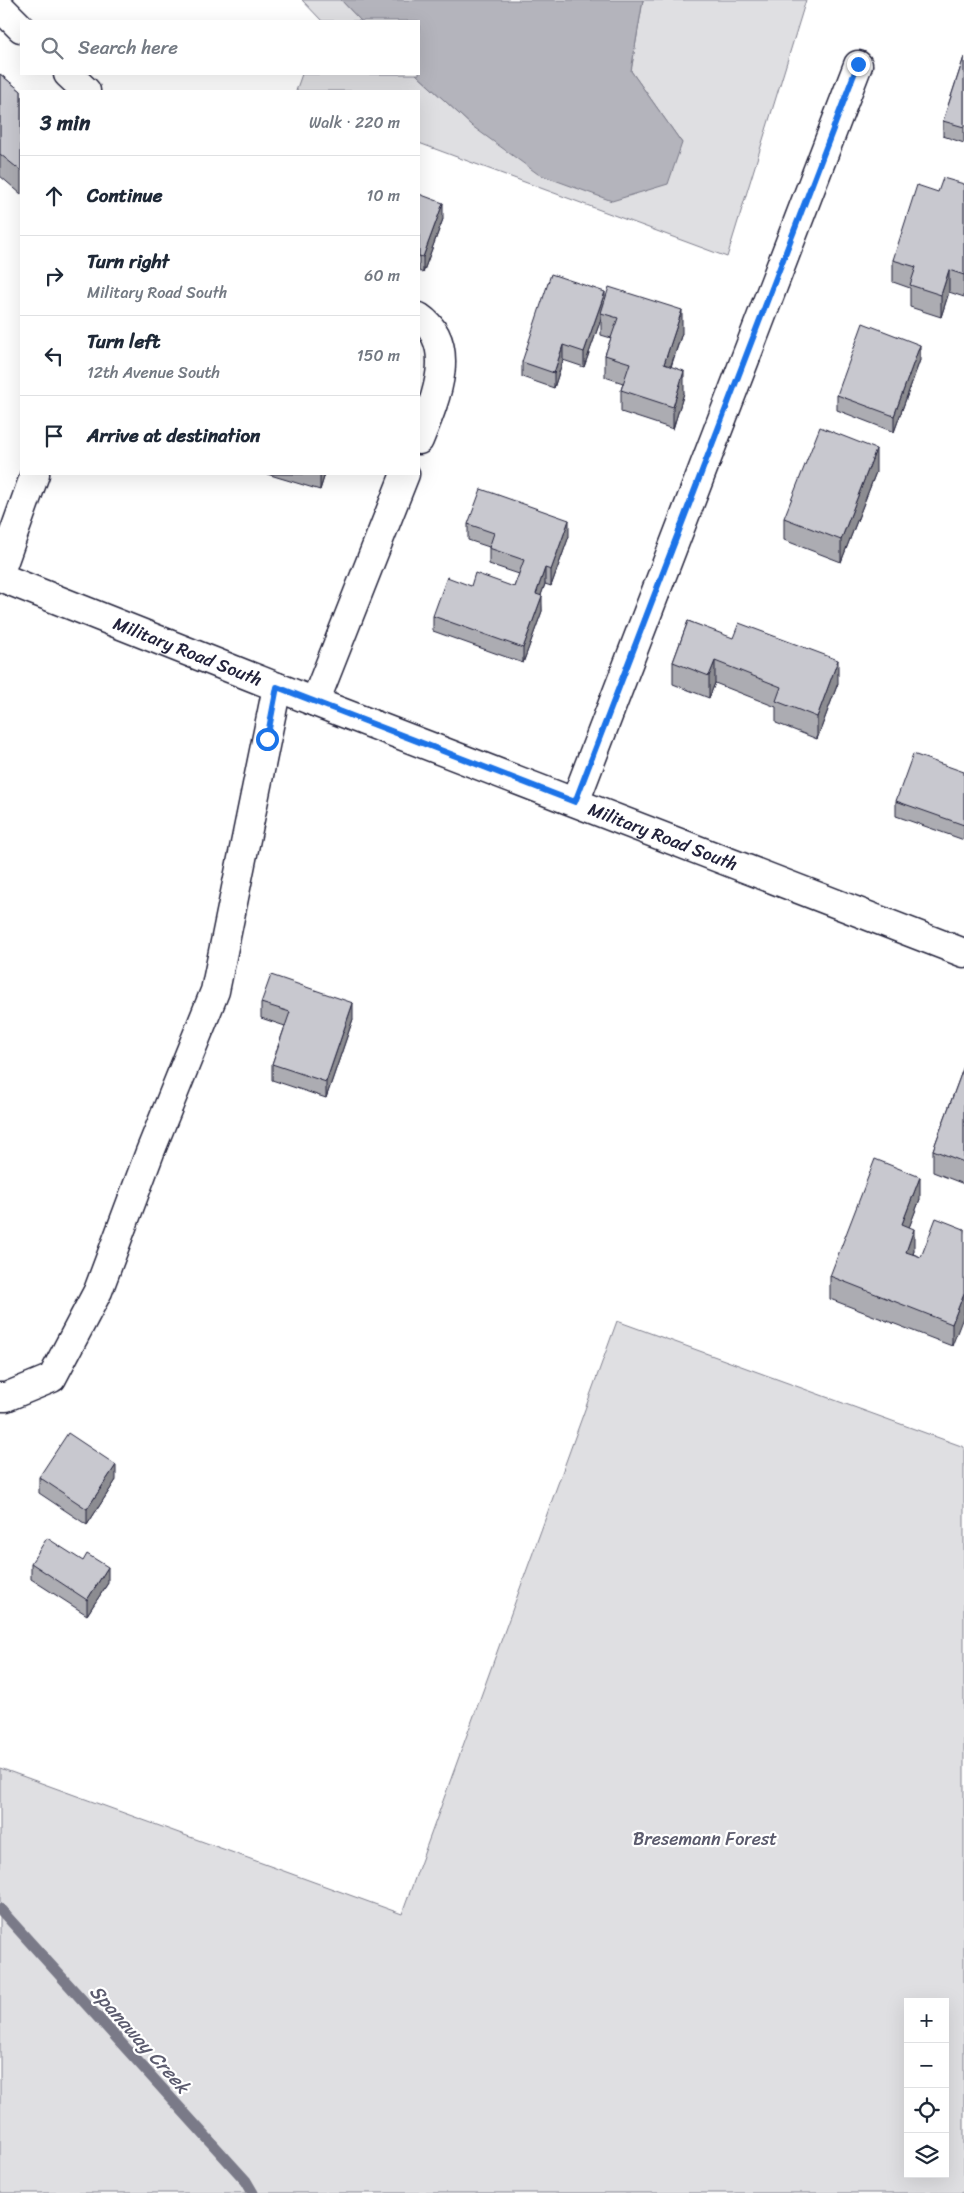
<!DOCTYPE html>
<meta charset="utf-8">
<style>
:root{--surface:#fff;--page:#f2f2f3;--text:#1f2937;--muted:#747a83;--line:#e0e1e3}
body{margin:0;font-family:Sriracha,sans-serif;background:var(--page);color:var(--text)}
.controls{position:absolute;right:15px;bottom:15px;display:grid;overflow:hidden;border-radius:0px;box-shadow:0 5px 20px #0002}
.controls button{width:45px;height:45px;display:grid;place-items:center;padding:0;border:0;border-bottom:1px solid var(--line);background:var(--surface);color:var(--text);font:25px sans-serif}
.stop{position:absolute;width:15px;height:15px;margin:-11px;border:4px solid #1a73e8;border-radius:50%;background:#fff}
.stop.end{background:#1a73e8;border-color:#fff;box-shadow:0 1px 5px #0008}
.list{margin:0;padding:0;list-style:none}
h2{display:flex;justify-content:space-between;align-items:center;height:65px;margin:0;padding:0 20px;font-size:21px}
h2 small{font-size:16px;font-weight:400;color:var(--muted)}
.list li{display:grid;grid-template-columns:32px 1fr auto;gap:15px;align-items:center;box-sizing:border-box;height:80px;padding:0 20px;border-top:1px solid var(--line)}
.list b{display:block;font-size:19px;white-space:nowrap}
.list p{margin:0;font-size:16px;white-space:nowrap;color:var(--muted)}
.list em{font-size:16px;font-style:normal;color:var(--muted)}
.icon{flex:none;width:28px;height:28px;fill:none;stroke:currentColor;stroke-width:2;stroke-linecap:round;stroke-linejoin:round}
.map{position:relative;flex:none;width:964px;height:2193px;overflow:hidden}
.search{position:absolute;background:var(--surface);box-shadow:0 5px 20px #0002;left:20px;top:20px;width:400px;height:55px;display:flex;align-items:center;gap:12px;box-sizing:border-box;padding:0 18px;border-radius:0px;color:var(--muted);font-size:19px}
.panel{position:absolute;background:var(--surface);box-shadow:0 5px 20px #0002;left:20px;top:90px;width:400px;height:385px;border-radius:0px}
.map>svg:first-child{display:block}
.green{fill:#dfdfe2;stroke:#80808e;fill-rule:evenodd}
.water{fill:#b4b4bc;stroke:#7a7a88}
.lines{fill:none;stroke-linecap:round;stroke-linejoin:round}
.stream{stroke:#7a7a88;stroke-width:11}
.minor-casing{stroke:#22223b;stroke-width:31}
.major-casing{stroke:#22223b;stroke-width:31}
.minor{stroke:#fff;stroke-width:28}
.major{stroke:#fff;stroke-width:28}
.wall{fill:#acacb2;stroke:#22223b}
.shaded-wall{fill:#8c8c91;stroke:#22223b}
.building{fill:#c8c8cf;stroke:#22223b}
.route{stroke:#1a73e8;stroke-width:6}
.labels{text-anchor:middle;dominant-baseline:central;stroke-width:4.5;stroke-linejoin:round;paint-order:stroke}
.street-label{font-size:18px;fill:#22223b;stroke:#fff}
.park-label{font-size:18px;fill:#5b5b6d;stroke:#fff}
.water-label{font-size:19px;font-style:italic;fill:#5c5c6f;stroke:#fff}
</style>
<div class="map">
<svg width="964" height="2193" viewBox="0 0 964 2193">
<rect width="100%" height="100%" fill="#fff"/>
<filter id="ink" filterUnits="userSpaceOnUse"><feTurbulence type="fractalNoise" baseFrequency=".02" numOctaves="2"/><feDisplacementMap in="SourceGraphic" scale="10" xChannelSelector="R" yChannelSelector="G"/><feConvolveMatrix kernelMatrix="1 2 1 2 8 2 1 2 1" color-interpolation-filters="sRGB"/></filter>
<g filter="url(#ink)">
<path class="green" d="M302,0H341L361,21H322Z
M643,0H806L727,257L419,143V91H296L302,74H416L472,126L682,143L631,71Z
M617,1321L964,1447V2193H0V1768L402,1914ZM908,2002H945V2174H908Z"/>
<path class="water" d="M341,0H643L631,71L682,143L668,184L612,201L538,174L472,126L416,74H419V21H361Z"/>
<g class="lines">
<path class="stream" d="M0,1909L246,2181L253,2193"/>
<g class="minor-casing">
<path id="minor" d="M0,7L21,28
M68,74L86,91
M419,317C460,345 434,403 419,440
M0,572L35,474
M315,702L405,474
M575,802L858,65
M0,1397H6L52,1378L98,1291L150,1152L215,991L277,687"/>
</g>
<g class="major-casing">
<g id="major">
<path id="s1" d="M0,577L315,702L964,953"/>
</g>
</g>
<use href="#minor" class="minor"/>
<use href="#major" class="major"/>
</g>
<path class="wall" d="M964,57V143L943,136V121Z
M0,74L21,91V194L0,176Z
M964,184V297L949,292L941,317L910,307V288L893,282V260L938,192Z
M419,194L443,219L423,273L419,271Z
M605,300L682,333L671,367L684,393L673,429L621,412V390L623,383L605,377V355L611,338L601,335V319L584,367L563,360L554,388L522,377V362Z
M920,360L894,432L837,410V395Z
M876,472L841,562L784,540V518Z
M267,474H325L320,490Z
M468,524L569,536L551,586L545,584L541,595L542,611L523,663L433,631V616L471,586L514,587L519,574L489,564V547L468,540Z
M688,621L838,683L817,739L776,723V707L715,683L709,698L673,684V662Z
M964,772V840L896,816V801Z
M261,1003L353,1019L326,1098L272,1080V1064L285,1026L261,1018Z
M964,1066V1184L933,1172V1150Z
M920,1199L909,1227L914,1251L913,1254L921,1257L964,1229L952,1346L830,1299V1276Z
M39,1477L116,1480L87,1525L39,1493Z
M31,1563L108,1583L87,1615L31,1579Z"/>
<path class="shaded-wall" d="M443,203V219L423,273V257Z
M949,270V292L941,317V295Z
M605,292V307L601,313V319L584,367V352Z
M682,310V333L664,386V364Z
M563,345V360L554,388V373Z
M920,345V360L894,432V416Z
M684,371V393L673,429V407Z
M876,449V472L841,562V540Z
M320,474H325L320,490Z
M569,520V536L551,586V570Z
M545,568V584L536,609V594Z
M542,596V611L523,663V648Z
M838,660V683L817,739V717Z
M715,661V683L709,698V676Z
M353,1003V1019L326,1098V1082Z
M920,1177V1199L902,1246V1224Z
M914,1229V1251L906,1274V1252Z
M964,1293V1315L952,1346V1324Z
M116,1465V1480L87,1525V1509Z
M108,1567V1583L87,1615V1600Z"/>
<path class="building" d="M964,57V127L943,121Z
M0,74L21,91V171L0,154Z
M943,178L964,184V275L949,270L941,295L910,285L916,267L893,260L917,185L938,192Z
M419,194L443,203L423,257L419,256Z
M551,274L605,292L584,352L563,345L554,373L522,362Z
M609,287L682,310L664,364L684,371L673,407L621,390L630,363L605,355L618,318L601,313Z
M863,323L920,345L894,416L837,395Z
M820,427L876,449L841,540L784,518Z
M481,489L569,520L551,570L545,568L536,594L542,596L523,648L433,616L447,577L471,586L475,573L514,587L524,560L489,548L494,533L468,524Z
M688,621L733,638L739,623L838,660L817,717L776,701L781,687L715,661L709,676L673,662Z
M913,754L964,772V825L896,801Z
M271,975L353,1003L326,1082L272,1064L290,1012L261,1003Z
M964,1066V1162L933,1150Z
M875,1159L920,1177L902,1224L914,1229L906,1252L921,1257L936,1218L964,1229V1293L952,1324L830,1276Z
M68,1433L116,1465L87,1509L39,1477Z
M47,1538L83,1561L87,1554L108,1567L87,1600L31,1563Z"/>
</g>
<g class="lines" filter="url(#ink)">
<path class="route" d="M267,739L277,687L575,802L858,64"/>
</g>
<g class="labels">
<g class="street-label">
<text stroke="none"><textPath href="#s1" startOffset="202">Military Road South</textPath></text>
<text stroke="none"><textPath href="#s1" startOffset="712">Military Road South</textPath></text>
</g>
<g class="park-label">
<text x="705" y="1839">Bresemann Forest</text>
</g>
<g class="water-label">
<text transform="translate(140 2039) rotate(48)">Spanaway Creek</text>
</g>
</g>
</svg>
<div class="controls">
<button>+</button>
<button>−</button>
<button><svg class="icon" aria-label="locate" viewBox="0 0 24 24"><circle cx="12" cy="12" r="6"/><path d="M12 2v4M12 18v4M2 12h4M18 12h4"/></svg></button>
<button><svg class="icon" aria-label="layers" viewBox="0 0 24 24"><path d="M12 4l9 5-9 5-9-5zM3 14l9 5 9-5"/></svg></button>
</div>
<div class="stop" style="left:267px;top:739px"></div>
<div class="stop end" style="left:858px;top:64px"></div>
<div class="search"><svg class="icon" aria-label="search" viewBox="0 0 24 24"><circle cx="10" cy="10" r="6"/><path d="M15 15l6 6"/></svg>Search here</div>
<section class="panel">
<h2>3 min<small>Walk · 220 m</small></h2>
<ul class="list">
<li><svg class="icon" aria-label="ahead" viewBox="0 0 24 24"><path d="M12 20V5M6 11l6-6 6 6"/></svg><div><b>Continue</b></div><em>10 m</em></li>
<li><svg class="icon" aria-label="right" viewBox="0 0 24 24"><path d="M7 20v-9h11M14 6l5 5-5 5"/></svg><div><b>Turn right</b><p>Military Road South</p></div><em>60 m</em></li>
<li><svg class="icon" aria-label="left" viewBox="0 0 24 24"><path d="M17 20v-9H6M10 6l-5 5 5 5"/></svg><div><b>Turn left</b><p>12th Avenue South</p></div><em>150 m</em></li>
<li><svg class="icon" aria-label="arrive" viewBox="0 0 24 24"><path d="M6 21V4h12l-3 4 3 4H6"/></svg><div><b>Arrive at destination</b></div></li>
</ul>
</section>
</div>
